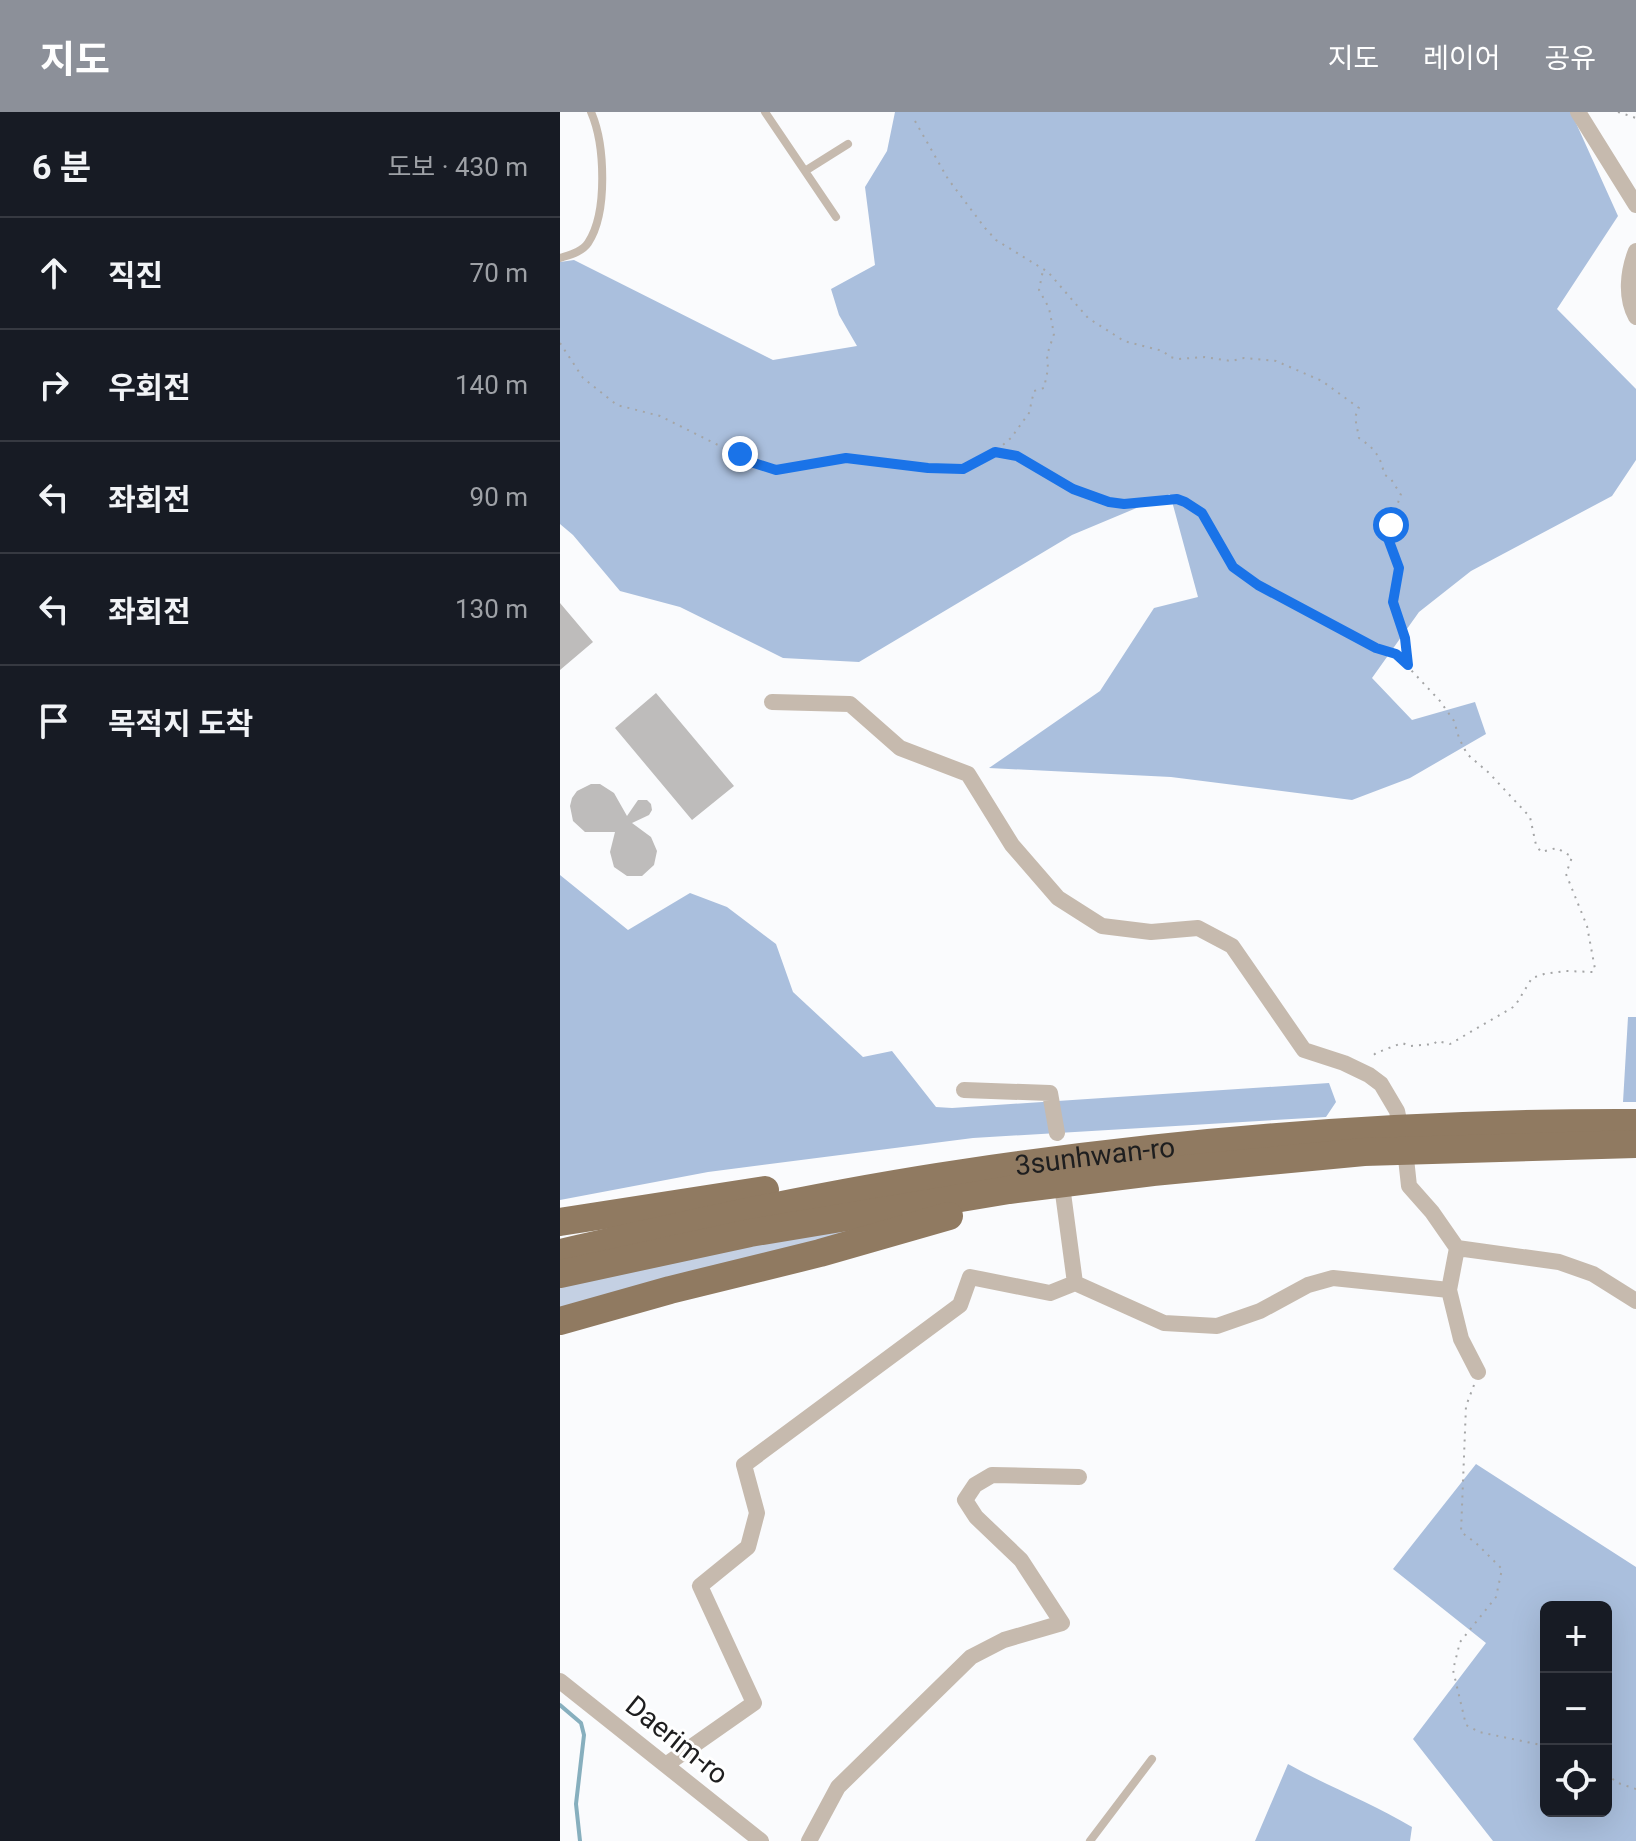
<!DOCTYPE html>
<html lang="ko">
<meta charset="utf-8">
<style>
:root{--surface:#171b24;--page:#242831;--text:#f1f3f6;--muted:#9ea1a6;--line:#363941;--accent:#8c9099}
body{margin:0;font-family:Roboto,"Noto Sans KR",sans-serif;background:var(--page);color:var(--text)}
.controls{position:absolute;right:24px;bottom:24px;display:grid;overflow:hidden;border-radius:12px;box-shadow:0 8px 32px #0002}
.controls button{width:72px;height:72px;display:grid;place-items:center;padding:0;border:0;border-bottom:2px solid var(--line);background:var(--surface);color:var(--text);font:40px sans-serif}
.stop{position:absolute;width:24px;height:24px;margin:-18px;border:6px solid #1a73e8;border-radius:50%;background:#fff}
.stop.end{background:#1a73e8;border-color:#fff;box-shadow:0 2px 8px #0008}
.list{margin:0;padding:0;list-style:none}
h2{display:flex;justify-content:space-between;align-items:center;height:104px;margin:0;padding:0 32px;font-size:34px}
h2 small{font-size:26px;font-weight:400;color:var(--muted)}
.list li{display:grid;grid-template-columns:52px 1fr auto;gap:24px;align-items:center;box-sizing:border-box;height:112px;padding:0 32px;border-top:2px solid var(--line)}
.list b{display:block;font-size:30px;white-space:nowrap}
.list em{font-size:26px;font-style:normal;color:var(--muted)}
.icon{flex:none;width:44px;height:44px;fill:none;stroke:currentColor;stroke-width:2;stroke-linecap:round;stroke-linejoin:round}
.map{position:relative;flex:none;width:1076px;height:1729px;overflow:hidden}
header{display:flex;align-items:center;gap:48px;box-sizing:border-box;height:112px;padding:0 40px;background:var(--accent);color:#fff}
header strong{font-size:38px}
nav{display:flex;gap:44px;margin-inline-start:auto;font-size:28px}
main{display:flex}
aside{flex:1;background:var(--surface)}
.map>svg:first-child{display:block}
.green{fill:#c4d0e3}
.forest{fill:#aabfdd;fill-rule:evenodd}
.lines{fill:none;stroke-linecap:round;stroke-linejoin:round}
.stream{stroke:#87afbe;stroke-width:4}
.building{fill:#bebcbb}
.path{stroke:#a4a5a6;stroke-width:2;stroke-dasharray:2 6;stroke-linecap:butt}
.service{stroke:#c6baae;stroke-width:8}
.minor{stroke:#c6baae;stroke-width:16}
.trunk{stroke:#907a61;stroke-width:28}
.route{stroke:#1a73e8;stroke-width:10}
.labels{text-anchor:middle;dominant-baseline:central;stroke-width:6;stroke-linejoin:round;paint-order:stroke}
.street-label{font-size:28px;fill:#1e1e1f;stroke:#fff}
</style>
<header>
<strong>지도</strong>
<nav><a>지도</a><a>레이어</a><a>공유</a></nav>
</header>
<main>
<aside>
<h2>6 분<small>도보 · 430 m</small></h2>
<ul class="list">
<li><svg class="icon" aria-label="ahead" viewBox="0 0 24 24"><path d="M12 20V5M6 11l6-6 6 6"/></svg><div><b>직진</b></div><em>70 m</em></li>
<li><svg class="icon" aria-label="right" viewBox="0 0 24 24"><path d="M7 20v-9h11M14 6l5 5-5 5"/></svg><div><b>우회전</b></div><em>140 m</em></li>
<li><svg class="icon" aria-label="left" viewBox="0 0 24 24"><path d="M17 20v-9H6M10 6l-5 5 5 5"/></svg><div><b>좌회전</b></div><em>90 m</em></li>
<li><svg class="icon" aria-label="left" viewBox="0 0 24 24"><path d="M17 20v-9H6M10 6l-5 5 5 5"/></svg><div><b>좌회전</b></div><em>130 m</em></li>
<li><svg class="icon" aria-label="arrive" viewBox="0 0 24 24"><path d="M6 21V4h12l-3 4 3 4H6"/></svg><div><b>목적지 도착</b></div></li>
</ul>
</aside>
<div class="map">
<svg width="1076" height="1729" viewBox="0 0 1076 1729">
<rect width="100%" height="100%" fill="#fafbfd"/>
<path class="green" d="M318,1112L0,1200V1171L68,1156Z"/>
<path class="forest" d="M335,0H1011L1058,104L997,197L1076,277V348L1052,384L911,459L859,500L812,566L852,608L915,590L926,622L850,666L792,688L611,665L429,656L540,579L594,496L638,485L610,382L512,423L299,550L223,546L120,495L60,479L13,423L0,412V150L14,148L213,248L297,234L279,203L271,177L315,153L305,75L327,39Z
M0,763L68,818L130,781L167,795L216,832L233,880L303,945L332,939L376,995L392,996L769,971L776,990L766,1005L413,1026L148,1060L0,1088Z
M1068,905H1076V990H1063Z
M916,1352L1076,1455V1729H933L853,1627L926,1531L833,1457ZM986,1495H1046V1699H986Z
M728,1652C769,1675 812,1691 852,1715L850,1729H695Z"/>
<g class="lines">
<path class="stream" d="M0,1593L21,1611L24,1623L16,1692L20,1729"/>
</g>
<path class="building" d="M0,491L33,530L0,558Z
M96,581L174,674L132,708L55,616Z
M31,672H40L54,681L67,704L78,688H87L91,692L92,698L89,703L72,711L91,725L97,739L94,753L82,764H67L54,755L50,740L55,720H25L13,709L10,694L12,686L17,679Z"/>
<g class="lines">
<path class="path" d="M1058,0L1076,6
M355,9L388,67L425,116L436,128L488,160L528,206L564,229L603,239L610,245L618,247L645,245L671,249L684,246L716,249L762,269L799,296L795,305L799,326L810,334L819,345L825,363L831,367L841,383L826,421L839,456L833,490L845,526L848,551
M0,231L23,266L57,293L100,304L194,351L216,358L286,346L368,356L403,357L435,340L457,344L513,377L549,390L564,392L617,387L642,401L673,455L698,473L816,536L836,542L880,589L894,609L899,626L907,642L929,661L970,705L976,733L981,740L997,736L1012,745L1006,762L1027,814L1035,857L1033,860L1005,859L984,862L972,866L955,894L890,932L877,929L874,932L850,934L842,931L816,941L810,946
M437,338L451,326L469,301L474,279L484,276L488,257L487,243L494,222L489,196L479,178L483,158
M914,1273L906,1294L901,1420L916,1431L942,1457L936,1485L900,1530L893,1558L906,1613L919,1620L986,1634
M1046,1662L1058,1671L1076,1677"/>
<path class="service" d="M205,0L276,105
M245,59L288,32
M0,146C9,143 22,140 28,131C48,101 45,32 31,0
M530,1729L592,1647"/>
<path class="minor" d="M1018,0L1076,93
M1076,139C1068,159 1065,185 1076,205
M212,590L290,592L340,636L408,662L452,733L498,786L542,814L591,820L638,816L672,834L744,938L784,951L809,963L821,972L837,999L845,1037L849,1074L872,1100L897,1136L999,1150L1033,1162L1076,1189
M404,978L490,981L497,1021
M503,1081L515,1171
M889,1178L897,1136
M0,1569L201,1729
M107,1652L194,1591L140,1474L188,1435L197,1401L184,1353L400,1193L410,1165L490,1181L515,1171L604,1211L657,1214L700,1199L748,1173L773,1166L889,1178L901,1227L918,1260
M249,1729L278,1675L411,1545L444,1528L502,1511L461,1448L416,1405L405,1388L415,1373L432,1363L519,1365"/>
<g class="trunk">
<path d="M0,1110L205,1078"/>
<path id="s1" d="M0,1141C133,1111 267,1081 403,1061C626,1028 850,1010 1076,1011"/>
<path d="M0,1162L190,1121L449,1078L593,1060L804,1040L1076,1032"/>
<path d="M0,1209L110,1178L260,1141L389,1104"/>
</g>
</g>
<g class="lines">
<path class="route" d="M180,342L194,351L216,358L286,346L368,356L403,357L435,340L457,344L513,377L549,390L564,392L617,387L625,390L642,401L673,455L698,473L816,536L836,542L848,553L845,526L833,490L839,456L826,421L831,413"/>
</g>
<g class="labels">
<g class="street-label">
<text stroke="none"><textPath href="#s1" startOffset="544">3sunhwan-ro</textPath></text>
<text transform="translate(117 1628) rotate(39)">Daerim-ro</text>
</g>
</g>
</svg>
<div class="controls">
<button>+</button>
<button>−</button>
<button><svg class="icon" aria-label="locate" viewBox="0 0 24 24"><circle cx="12" cy="12" r="6"/><path d="M12 2v4M12 18v4M2 12h4M18 12h4"/></svg></button>
</div>
<div class="stop" style="left:831px;top:413px"></div>
<div class="stop end" style="left:180px;top:342px"></div>
</div>
</main>
